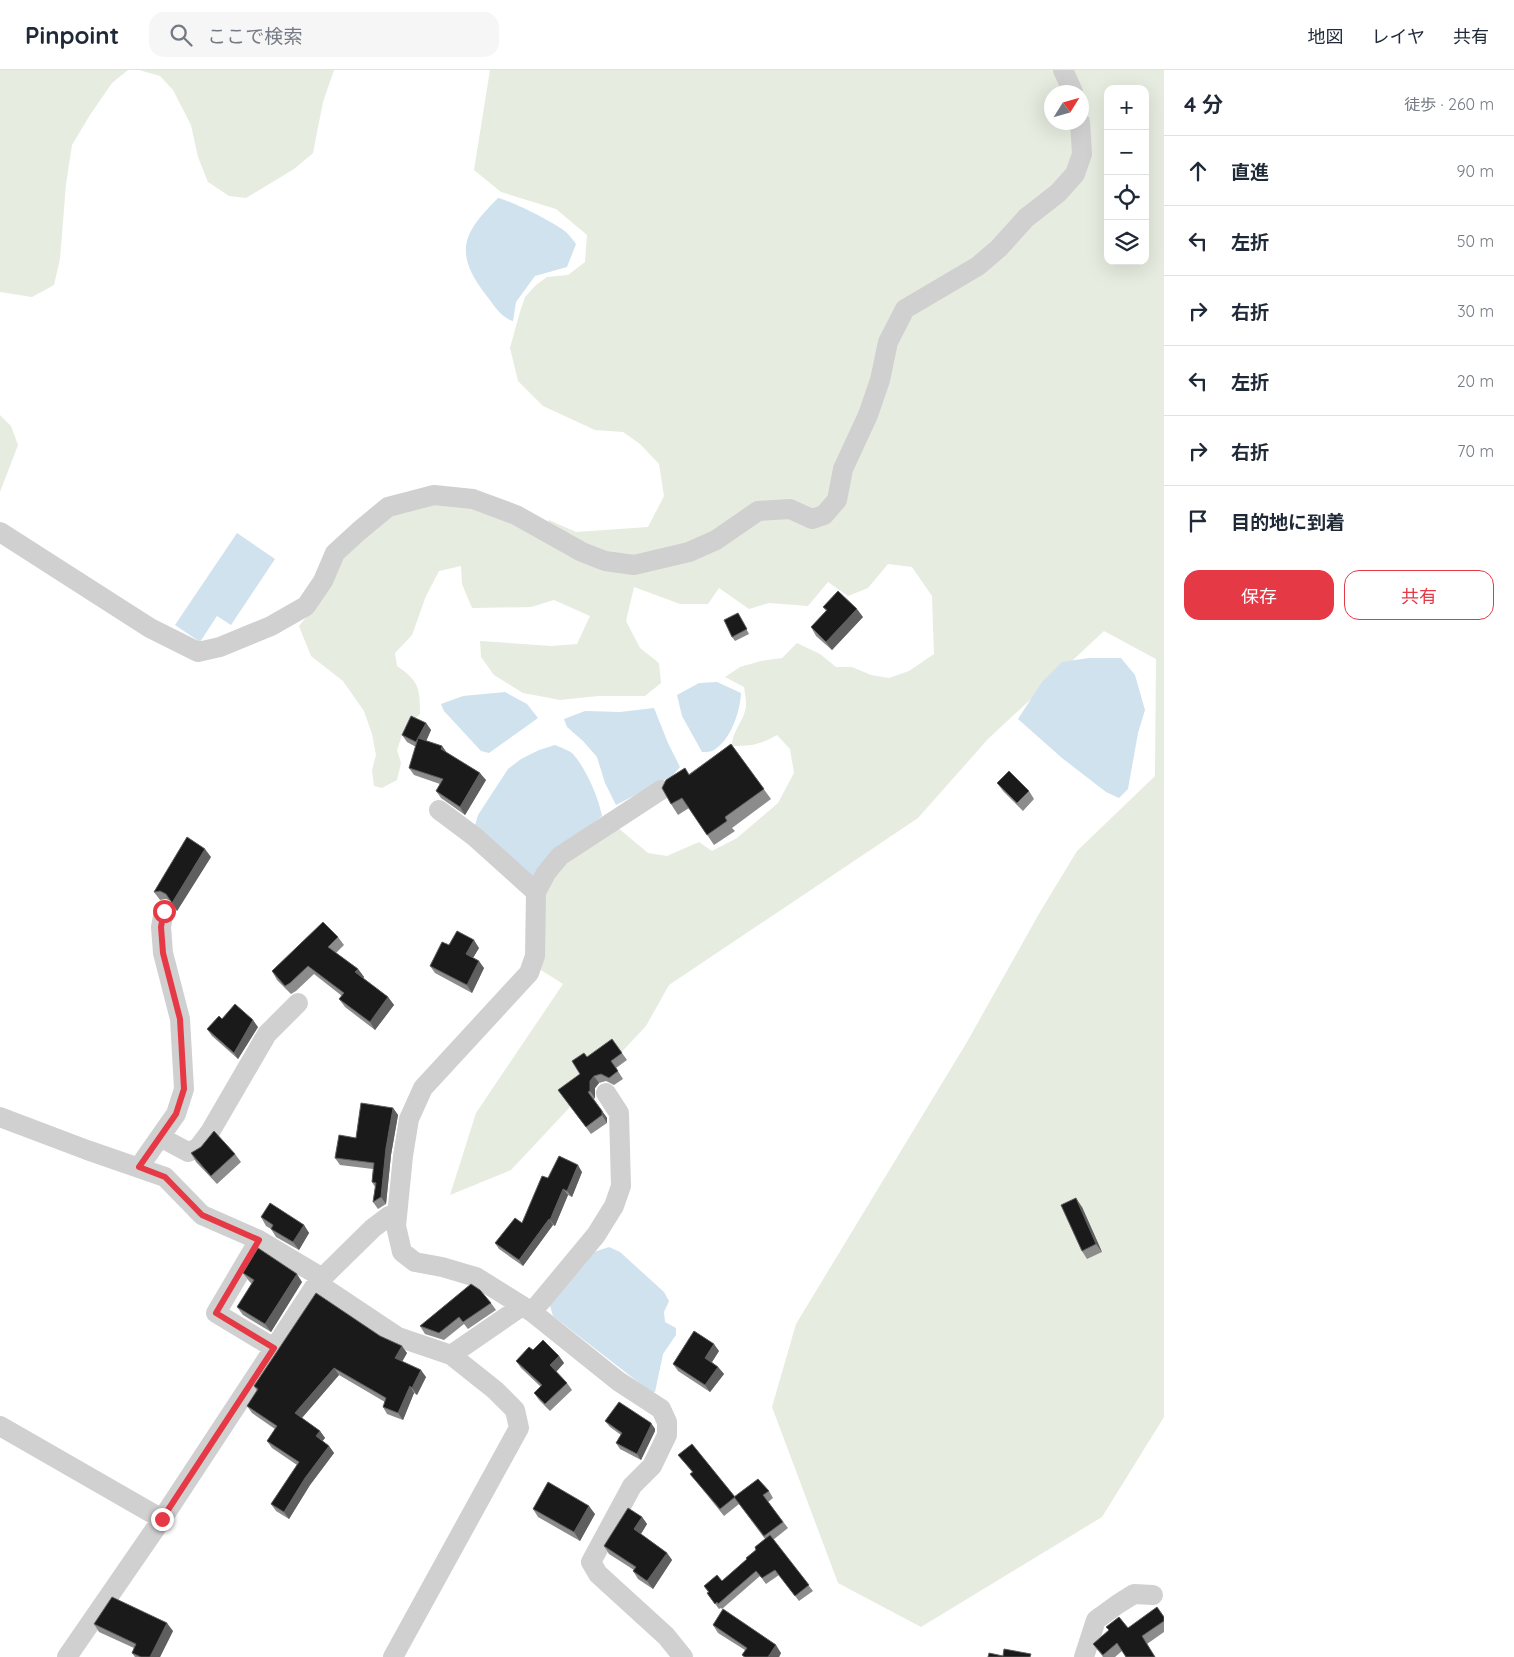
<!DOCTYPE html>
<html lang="ja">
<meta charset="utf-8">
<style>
:root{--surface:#fff;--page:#f6f6f7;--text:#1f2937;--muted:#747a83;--line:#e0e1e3;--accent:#e63946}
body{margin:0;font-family:Quicksand,"Noto Sans JP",sans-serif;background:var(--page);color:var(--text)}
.controls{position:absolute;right:15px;top:15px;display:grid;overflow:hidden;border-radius:10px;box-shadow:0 5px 20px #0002}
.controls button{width:45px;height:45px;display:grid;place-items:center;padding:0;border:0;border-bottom:1px solid var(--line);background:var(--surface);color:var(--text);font:25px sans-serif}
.compass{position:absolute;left:1044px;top:15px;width:45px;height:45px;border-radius:50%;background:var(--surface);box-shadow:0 5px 20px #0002;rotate:53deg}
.stop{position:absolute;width:15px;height:15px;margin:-11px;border:4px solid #e63946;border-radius:50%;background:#fff}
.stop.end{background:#e63946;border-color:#fff;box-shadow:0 1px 5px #0008}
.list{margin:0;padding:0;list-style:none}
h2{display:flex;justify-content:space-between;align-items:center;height:65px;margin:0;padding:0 20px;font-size:21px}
h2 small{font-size:16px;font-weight:400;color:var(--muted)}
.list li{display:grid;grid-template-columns:32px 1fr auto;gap:15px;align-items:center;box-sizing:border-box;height:70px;padding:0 20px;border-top:1px solid var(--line)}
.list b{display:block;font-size:19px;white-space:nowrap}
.list em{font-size:16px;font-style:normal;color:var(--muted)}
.actions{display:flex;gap:10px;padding:15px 20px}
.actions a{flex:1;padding:11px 0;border:1px solid var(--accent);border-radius:15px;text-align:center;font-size:18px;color:var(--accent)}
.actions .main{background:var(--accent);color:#fff}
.icon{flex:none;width:28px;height:28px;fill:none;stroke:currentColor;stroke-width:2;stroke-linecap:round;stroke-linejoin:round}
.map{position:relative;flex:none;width:1164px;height:1587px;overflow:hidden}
header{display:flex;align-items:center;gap:30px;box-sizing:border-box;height:70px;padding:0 25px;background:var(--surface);border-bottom:1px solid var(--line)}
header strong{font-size:24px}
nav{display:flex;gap:28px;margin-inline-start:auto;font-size:18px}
.search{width:350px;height:45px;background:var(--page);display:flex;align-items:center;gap:12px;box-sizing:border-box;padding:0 18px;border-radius:15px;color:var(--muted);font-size:19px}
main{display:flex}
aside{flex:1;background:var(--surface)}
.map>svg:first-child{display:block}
.green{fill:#e6ecdf;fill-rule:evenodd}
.water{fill:#cfe2ee}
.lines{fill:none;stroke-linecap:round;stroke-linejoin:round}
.minor{stroke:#d0d0d0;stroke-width:20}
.wall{fill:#8c8c8c}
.shaded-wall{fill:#5f5f5f}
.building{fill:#1a1a1a;stroke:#5f5f5f}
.route{stroke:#e63946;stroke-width:6}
</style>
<header>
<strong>Pinpoint</strong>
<div class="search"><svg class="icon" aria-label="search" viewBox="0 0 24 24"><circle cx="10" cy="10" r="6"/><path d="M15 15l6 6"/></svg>ここで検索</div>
<nav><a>地図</a><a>レイヤ</a><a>共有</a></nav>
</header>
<main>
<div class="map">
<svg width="1164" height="1587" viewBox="0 0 1164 1587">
<rect width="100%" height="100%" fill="#fff"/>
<path class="green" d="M0,0H128L112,13L90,45L72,75L66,114L60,189L54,215L32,227L0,222Z
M139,0H334L323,32L313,83L294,99L246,128L229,126L208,112L198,87L191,55L173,20L160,6Z
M490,0H1164V1347L1102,1447L921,1557L838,1513L772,1337L796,1254L967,972L1040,842L1077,781L1155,706L1156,589L1104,561L988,669L918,748L669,915L646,956L511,1100L450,1125L476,1043L563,914L541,900L540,835L550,812L565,790L617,757L648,783L667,786L699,772L712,781L737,768L778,733L794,703L790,679L777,665C760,675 751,676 732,676C732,660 746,649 746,634C746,629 745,623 744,617L725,607L740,597L761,591L782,588L797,573L820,584L836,597H852L871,605L889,608L909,601L934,584L932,526L912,497L888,494L868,518L848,526L828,512L808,536L769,533L749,539L719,518L708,534H680L634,517L626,551L640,578L659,593L661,613L645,626H598L560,630L523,623L494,605L481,587L480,571L551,576L577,574L590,546L554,530L531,537L472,538L462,514L461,496L439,501L426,526L412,565L395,583L397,596C419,611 420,618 420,644L404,659L397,680L401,693L397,710L382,718L374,716L372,700L376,685L372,664L364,641L343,611L311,586L299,556L314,538L343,483L403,437L437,429L476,436L540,466L549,450L576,462L648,457L664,426L659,394L640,374L623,362L595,360L543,336L518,311L510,278L519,245L525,227L536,215L547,207L568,205L585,192L587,165L556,139L501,122L474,100ZM1108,19H1145V191H1108ZM1052,22H1082V52H1052Z
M0,345L11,356L18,375L0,422Z"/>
<path class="water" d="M498,128C512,131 555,153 566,162C570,166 573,170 576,174L567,197L535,206L516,232L513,251C500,247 494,235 486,225C453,182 463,163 498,128Z
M237,463L275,489L231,555L217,546L200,572L175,555Z
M1089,588H1121L1135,605L1145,640L1138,663L1128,719L1119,728L1106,722L1062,688L1018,649L1042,612L1062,592Z
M717,612L741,623C740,642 731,669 714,680C711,682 706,682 702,682L682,646L677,625L699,613Z
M505,622L527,634L538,648L489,683L481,681L444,641L441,634L463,626Z
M654,638L668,673L680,697L672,706L616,735L605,713L597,687L583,671L567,657L564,649L585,641L620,642Z
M555,675C561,678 569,680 573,684C585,697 599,728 602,746L540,795L532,808L474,759L478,745L508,699L521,689L539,680Z
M609,1177L620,1182L664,1222L669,1231L664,1242L665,1252L676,1258V1265L663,1284L655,1322H651L553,1246L550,1236L556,1226L594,1182Z"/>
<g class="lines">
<path class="minor" d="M1063,0L1073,22
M0,462L150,558L198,582L220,577L271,556L306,536L323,511L335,483L359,461L388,437L434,425L473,429L516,445L582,482L605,491L634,495L689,482L716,470L758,441L790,439L812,449L824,445L837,430L843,399L868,345L880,310L888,272L905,239L978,196L999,178L1026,148L1058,123L1075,104L1082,84L1080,52
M439,740L475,767L536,822L535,886L529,903L423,1018L409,1049L403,1086L396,1156L402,1182L415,1192L442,1197L476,1207L532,1242L618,1311L661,1339L667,1352V1365L652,1396L632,1416L591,1492L598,1504L666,1566L683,1587
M536,822L546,803L560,786L661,720
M0,1047L87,1080L165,1107L202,1145L259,1170L321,1207
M160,1067L188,1082L198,1078L210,1062L267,964L298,933
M139,1097L176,1044L184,1019L180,949L163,883L161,857L164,841
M259,1170L216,1243L274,1278
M317,1213L398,1267L451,1285L522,1236
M532,1242L596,1165L614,1136L621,1116L619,1043L606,1023
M0,1356L162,1449
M67,1587L162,1449L317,1213L373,1158L389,1146L397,1143
M393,1587L519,1358L515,1340L495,1320L451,1285
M1084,1587L1096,1550L1118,1534L1134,1524L1153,1525"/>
</g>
<path class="wall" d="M823,537L863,547L832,580L816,566L811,557L826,541Z
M738,543L749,564L735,571L732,567Z
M426,653L431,660L426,671L442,676L447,683L486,710L465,745L441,728L436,721L440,714L414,705L409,698L416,677L407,672L402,665Z
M731,674L771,729L732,758L735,761L714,775L689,738L678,745L671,734L685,698L689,704Z
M997,713L1029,721L1034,729L1023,741L1003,721Z
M211,787L177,841L171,831L166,829L160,830L154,822Z
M338,867L344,875L336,883L358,899L364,907L363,908L388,927L394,935L375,960L345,937L339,929L342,926L314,904L296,921L291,924L277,910L272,901Z
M449,875L479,878L473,888L484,898L472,923L435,903L430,896Z
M222,949L258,957L238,989L212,966L207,959Z
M612,969L627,990L616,998L623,1009L614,1015L606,1011L599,1013L595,1018V1028L594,1029L607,1048V1053L591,1064L558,1020L580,1004Z
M393,1038L398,1045L391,1085L386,1134L378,1139L373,1132L375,1117L372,1112L373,1099L340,1095L335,1088L356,1068Z
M191,1083L235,1084L241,1092L217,1114L196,1092Z
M582,1102L572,1127L568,1125L555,1156L553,1155L523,1196L499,1179L495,1173L522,1153L548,1108Z
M1082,1137L1102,1182L1087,1189L1082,1181Z
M261,1147L304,1155L309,1163L299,1180L276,1167L271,1159L266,1156Z
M243,1203L302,1212L271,1262L243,1245L237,1237L252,1214L249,1211Z
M491,1233L496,1240L468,1259L464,1254L444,1270L425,1264L420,1256Z
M380,1266L407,1283L402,1292L426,1307L417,1325L414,1323L403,1350L387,1344L383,1337L385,1332L339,1305L302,1348L320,1361L325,1368L322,1371L329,1376L334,1383L310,1415L289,1449L276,1441L271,1434L297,1395L272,1378L267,1371L275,1359L252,1343L247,1336L257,1321L254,1316Z
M533,1280L559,1286L564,1293L556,1302L567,1313L572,1320L550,1341L539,1330L534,1323L541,1317L521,1298L516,1291Z
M719,1281L712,1292L718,1297L724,1304L710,1322L678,1301L673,1294Z
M605,1351L651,1353L655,1359V1361L641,1390L620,1379L616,1373L621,1365L610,1357Z
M678,1385L735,1427L769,1421L773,1428L768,1432L788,1458L773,1470L813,1521L799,1531L779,1505L766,1514L760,1506L722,1539L721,1538L719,1539L707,1523L708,1522L704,1516L722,1511L747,1489L765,1469L739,1434L724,1446L695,1410L690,1404L692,1402Z
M533,1439L595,1444L580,1471L538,1447Z
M642,1447L647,1454L641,1464L667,1483L672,1490L653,1519L638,1509L633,1501L634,1500L609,1484L604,1476Z
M1164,1547V1562L1147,1574L1122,1581L1115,1587H1103L1093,1574L1128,1558Z
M94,1554L173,1561L160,1587H135L132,1583L134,1578L99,1562Z
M713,1555L781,1583L779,1587H744L742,1585L745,1580L718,1563Z"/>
<path class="shaded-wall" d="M857,539L863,547L832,580L826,572Z
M426,653L431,660L424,676L418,668Z
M442,676L447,683L441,679Z
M480,703L486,710L465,745L460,737Z
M205,779L211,787L177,841L172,833Z
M474,870L479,878L471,891L466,884Z
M479,891L484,898L472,923L467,915Z
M358,899L364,907L361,911L355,902Z
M388,927L394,935L375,960L370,952Z
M253,950L258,957L238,989L234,983Z
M594,1006L599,1013L595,1018V1028L590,1021V1011Z
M393,1038L398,1045L391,1085L386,1134L381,1127L386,1078Z
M602,1041L607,1048V1053L602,1045Z
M578,1095L582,1102L572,1127L567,1121Z
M563,1119L568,1125L555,1156L550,1150Z
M1076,1128L1082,1137L1102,1182L1096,1174Z
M549,1149L553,1155L523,1196L519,1190Z
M304,1155L309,1163L299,1180L293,1172Z
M297,1204L302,1212L271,1262L265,1254Z
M714,1274L719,1281L710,1295L705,1288Z
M402,1276L407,1283L400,1295L395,1288Z
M559,1286L564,1293L555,1303L550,1295Z
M718,1297L724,1304L710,1322L705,1315Z
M334,1298L339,1305L300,1350L295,1343Z
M421,1300L426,1307L417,1325L412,1318Z
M410,1316L414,1323L403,1350L398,1343Z
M651,1353L655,1359V1361L641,1390L637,1384Z
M320,1361L325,1368L321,1373L316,1366Z
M329,1376L334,1383L310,1415L289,1449L284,1442L305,1408Z
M589,1436L595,1444L580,1471L574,1462Z
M642,1447L647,1454L639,1467L634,1459Z
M667,1483L672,1490L653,1519L647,1511Z
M167,1553L173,1561L160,1587H150Z
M776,1575L781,1583L779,1587H768Z"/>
<path class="building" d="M838,521L857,539L826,572L811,557L827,540L823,537Z
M738,543L747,559L732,567L724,550Z
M411,646L426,653L418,668L442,676L441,679L480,703L460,737L436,721L443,709L409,698L418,668L416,672L402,665Z
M731,674L764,719L725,747L727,751L707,765L682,728L671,734L662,718L666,710L685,698L689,705Z
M1009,701L1029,721L1017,733L997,713Z
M187,767L205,779L172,833L166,824L160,821L154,822Z
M323,852L338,867L328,877L358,899L355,902L388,927L370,952L339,929L344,923L308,896L290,913L285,916L272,901Z
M457,861L474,870L466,884L479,891L467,915L430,896L442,872L449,875Z
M235,934L253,950L234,983L207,959L219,946L222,949Z
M612,969L622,983L611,991L618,1001L609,1008L601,1004L594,1006L590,1011V1021L588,1022L602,1041V1045L586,1057L558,1020L580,1004L572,991L584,983L587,987Z
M361,1033L393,1038L386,1078L381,1127L373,1132L376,1113L372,1112L374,1093L335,1088L339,1065L356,1068Z
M214,1061L235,1084L211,1106L191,1083L201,1077Z
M559,1086L578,1095L567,1121L563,1119L550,1150L549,1149L519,1190L495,1173L515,1148L522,1153L542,1106L548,1108Z
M1076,1128L1096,1174L1082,1181L1061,1135Z
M270,1133L304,1155L293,1172L271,1159L273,1155L261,1147Z
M258,1178L297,1204L265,1254L237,1237L254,1210L243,1203Z
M471,1214L480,1220L491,1233L463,1252L459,1247L439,1263L420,1256Z
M316,1223L380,1266L402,1276L395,1288L421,1300L412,1318L410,1316L398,1343L383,1337L386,1328L334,1298L295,1343L320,1361L316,1366L329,1376L305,1408L284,1442L271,1434L299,1392L267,1371L277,1356L247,1336L258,1319L254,1316Z
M694,1261L714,1274L705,1288L718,1297L705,1315L673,1294Z
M543,1270L559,1286L550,1295L567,1313L545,1334L534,1323L542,1315L516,1291L529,1277L533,1280Z
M619,1332L651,1353V1355L637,1384L616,1373L622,1363L605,1351Z
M692,1374L735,1427L720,1439L690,1404L693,1402L678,1385Z
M758,1409L769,1421L763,1425L783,1452L764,1466L734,1427Z
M548,1412L589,1436L574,1462L533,1439Z
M628,1438L642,1447L634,1459L667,1483L647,1511L633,1501L636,1497L604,1476Z
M770,1465L809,1515L795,1526L775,1500L762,1508L756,1501L718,1534L717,1532L715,1534L707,1523L709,1522L704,1516L717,1505L722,1511L747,1489L746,1488L756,1480L755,1477Z
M112,1527L167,1553L150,1587H141L132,1583L136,1574L94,1554Z
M1157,1537L1164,1547V1551L1142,1566L1155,1587H1126L1117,1573L1103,1585L1093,1574L1109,1560L1106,1557L1119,1547L1128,1558Z
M723,1539L776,1575L768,1587H745L742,1585L747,1578L713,1555Z
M1004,1579L1031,1584L1030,1587H988L989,1583L1003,1586Z"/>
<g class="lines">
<path class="route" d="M162,1449L274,1278L216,1243L259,1170L202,1145L165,1107L139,1097L176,1044L184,1019L180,949L163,883L161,857L164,841"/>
</g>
</svg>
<div class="controls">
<button>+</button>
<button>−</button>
<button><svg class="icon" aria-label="locate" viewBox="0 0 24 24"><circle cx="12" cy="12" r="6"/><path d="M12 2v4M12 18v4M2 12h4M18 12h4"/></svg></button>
<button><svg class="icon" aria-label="layers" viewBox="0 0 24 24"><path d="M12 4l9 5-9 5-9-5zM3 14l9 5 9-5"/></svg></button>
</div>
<svg class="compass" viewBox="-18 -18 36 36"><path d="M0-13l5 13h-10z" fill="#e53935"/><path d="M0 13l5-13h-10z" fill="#747a83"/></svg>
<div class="stop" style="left:164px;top:841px"></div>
<div class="stop end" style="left:162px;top:1449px"></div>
</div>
<aside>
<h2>4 分<small>徒歩 · 260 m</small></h2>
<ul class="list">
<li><svg class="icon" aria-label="ahead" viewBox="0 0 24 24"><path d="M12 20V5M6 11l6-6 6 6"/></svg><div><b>直進</b></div><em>90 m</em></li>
<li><svg class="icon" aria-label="left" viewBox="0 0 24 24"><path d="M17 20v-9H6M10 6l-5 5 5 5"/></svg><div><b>左折</b></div><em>50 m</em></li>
<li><svg class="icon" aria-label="right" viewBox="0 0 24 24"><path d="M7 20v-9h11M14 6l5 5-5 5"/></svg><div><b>右折</b></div><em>30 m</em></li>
<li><svg class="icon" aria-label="left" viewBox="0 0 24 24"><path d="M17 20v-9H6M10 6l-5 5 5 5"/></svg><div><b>左折</b></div><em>20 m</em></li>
<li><svg class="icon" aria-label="right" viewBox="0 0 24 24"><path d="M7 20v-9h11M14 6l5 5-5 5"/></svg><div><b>右折</b></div><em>70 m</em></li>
<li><svg class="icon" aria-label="arrive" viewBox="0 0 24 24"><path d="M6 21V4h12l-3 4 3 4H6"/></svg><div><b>目的地に到着</b></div></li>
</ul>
<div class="actions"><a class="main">保存</a><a>共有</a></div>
</aside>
</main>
